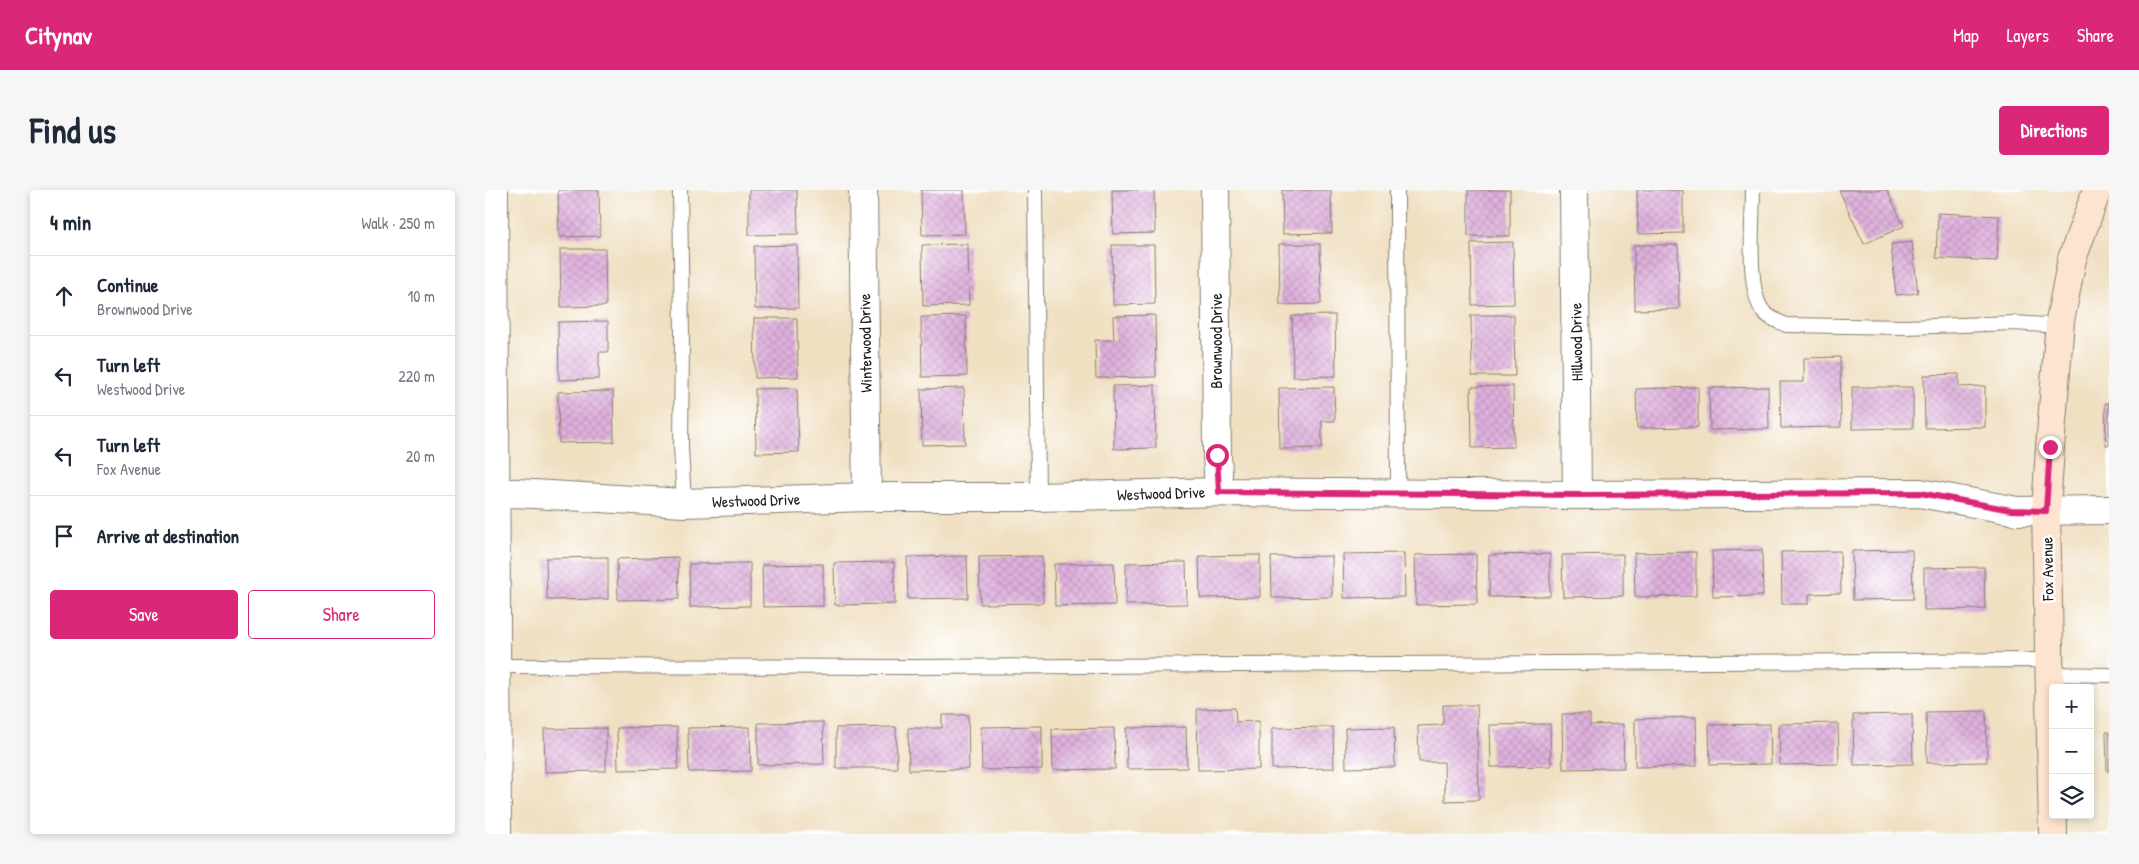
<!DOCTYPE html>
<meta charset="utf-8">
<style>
:root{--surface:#fff;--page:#f6f6f7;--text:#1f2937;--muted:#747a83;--line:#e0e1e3;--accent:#db2777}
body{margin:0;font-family:"Patrick Hand",sans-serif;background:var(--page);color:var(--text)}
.controls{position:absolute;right:15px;bottom:15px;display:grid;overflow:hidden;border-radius:5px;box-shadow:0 2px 8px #0003}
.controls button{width:45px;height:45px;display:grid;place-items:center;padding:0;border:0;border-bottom:1px solid var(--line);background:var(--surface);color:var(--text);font:25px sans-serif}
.stop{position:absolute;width:15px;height:15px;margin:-11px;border:4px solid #db2777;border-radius:50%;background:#fff}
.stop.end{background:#db2777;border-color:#fff;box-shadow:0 1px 5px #0008}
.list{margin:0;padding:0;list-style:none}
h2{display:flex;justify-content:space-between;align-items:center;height:65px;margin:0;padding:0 20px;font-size:21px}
h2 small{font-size:16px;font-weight:400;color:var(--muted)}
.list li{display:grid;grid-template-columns:32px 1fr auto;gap:15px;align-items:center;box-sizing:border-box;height:80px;padding:0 20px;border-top:1px solid var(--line)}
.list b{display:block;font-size:19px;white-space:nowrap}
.list p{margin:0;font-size:16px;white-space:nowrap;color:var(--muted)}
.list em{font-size:16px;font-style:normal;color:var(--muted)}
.actions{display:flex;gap:10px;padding:15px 20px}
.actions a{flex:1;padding:11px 0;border:1px solid var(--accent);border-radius:5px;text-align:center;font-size:18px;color:var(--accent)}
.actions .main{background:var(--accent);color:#fff}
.icon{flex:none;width:28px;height:28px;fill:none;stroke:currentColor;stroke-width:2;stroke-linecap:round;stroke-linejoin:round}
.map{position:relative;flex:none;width:1624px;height:644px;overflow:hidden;border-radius:5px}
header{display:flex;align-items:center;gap:30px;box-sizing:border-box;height:70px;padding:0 25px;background:var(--accent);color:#fff}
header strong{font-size:24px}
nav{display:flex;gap:28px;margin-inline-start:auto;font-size:18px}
.intro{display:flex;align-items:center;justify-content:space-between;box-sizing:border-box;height:120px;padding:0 30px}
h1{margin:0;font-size:35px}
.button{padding:12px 22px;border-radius:5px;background:var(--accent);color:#fff;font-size:18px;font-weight:700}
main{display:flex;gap:30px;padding:0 30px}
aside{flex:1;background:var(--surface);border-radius:5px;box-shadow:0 2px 8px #0003}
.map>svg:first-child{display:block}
.building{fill:url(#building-cross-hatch)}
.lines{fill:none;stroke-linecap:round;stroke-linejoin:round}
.lane-casing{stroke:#867e6f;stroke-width:16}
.street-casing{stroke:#867e6f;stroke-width:30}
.secondary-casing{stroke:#867e6f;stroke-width:30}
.lane{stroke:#fff;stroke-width:14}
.street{stroke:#fff;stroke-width:28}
.secondary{stroke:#fde4d1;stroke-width:28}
.route{stroke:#db2777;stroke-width:6}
.labels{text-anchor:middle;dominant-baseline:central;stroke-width:5;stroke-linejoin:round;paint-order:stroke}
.street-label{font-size:16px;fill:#1c1c1c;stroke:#fff}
</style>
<header>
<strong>Citynav</strong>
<nav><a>Map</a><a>Layers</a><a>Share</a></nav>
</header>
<div class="intro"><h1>Find us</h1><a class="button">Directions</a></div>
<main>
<aside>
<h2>4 min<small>Walk · 250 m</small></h2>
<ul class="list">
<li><svg class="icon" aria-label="ahead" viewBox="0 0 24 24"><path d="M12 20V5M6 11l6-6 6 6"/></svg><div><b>Continue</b><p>Brownwood Drive</p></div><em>10 m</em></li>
<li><svg class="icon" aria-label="left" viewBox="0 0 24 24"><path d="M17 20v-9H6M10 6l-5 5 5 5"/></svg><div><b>Turn left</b><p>Westwood Drive</p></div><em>220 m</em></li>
<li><svg class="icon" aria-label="left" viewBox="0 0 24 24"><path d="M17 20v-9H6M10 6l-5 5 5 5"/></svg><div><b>Turn left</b><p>Fox Avenue</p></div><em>20 m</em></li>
<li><svg class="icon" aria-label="arrive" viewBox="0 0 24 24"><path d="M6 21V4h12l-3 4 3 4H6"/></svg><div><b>Arrive at destination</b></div></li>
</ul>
<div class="actions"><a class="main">Save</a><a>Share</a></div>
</aside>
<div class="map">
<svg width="1624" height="644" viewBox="0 0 1624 644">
<defs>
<pattern id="building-cross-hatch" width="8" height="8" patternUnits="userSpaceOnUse" patternTransform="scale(1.25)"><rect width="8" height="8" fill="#dfb0dd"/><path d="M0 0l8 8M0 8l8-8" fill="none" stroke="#bf97bd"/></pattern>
</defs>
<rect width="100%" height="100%" fill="#fff"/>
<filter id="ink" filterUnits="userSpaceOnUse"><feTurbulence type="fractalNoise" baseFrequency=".02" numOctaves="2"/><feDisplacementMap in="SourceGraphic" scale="10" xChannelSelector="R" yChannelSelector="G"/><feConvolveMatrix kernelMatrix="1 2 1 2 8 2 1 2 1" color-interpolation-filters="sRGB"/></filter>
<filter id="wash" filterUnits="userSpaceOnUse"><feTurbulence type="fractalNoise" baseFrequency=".0096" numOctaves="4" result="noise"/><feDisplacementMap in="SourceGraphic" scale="20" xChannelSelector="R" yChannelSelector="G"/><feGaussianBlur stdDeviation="1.12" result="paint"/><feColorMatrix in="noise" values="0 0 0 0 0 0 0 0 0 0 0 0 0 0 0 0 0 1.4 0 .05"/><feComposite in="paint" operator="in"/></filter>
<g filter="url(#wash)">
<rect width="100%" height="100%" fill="#f0e0c2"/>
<g id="blocks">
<path class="building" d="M73,0H114L115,46L74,47Z
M264,0H312L313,44L264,45Z
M436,0H479L480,44L437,45Z
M627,0H669L670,43L628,44Z
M797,0H846L847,43L798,44Z
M983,0H1025V46H983Z
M1152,0H1198V43L1153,44Z
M1354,0H1402L1419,36L1379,54Z
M1453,23L1514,26L1512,71L1451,68Z
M1028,52L1029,114L987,115L986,53Z
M1427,52L1433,103L1411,105L1406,54Z
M483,54L484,115L438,116L437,55Z
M794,54H835L836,114L795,115Z
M312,55L313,118L270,119L269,56Z
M627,55H669L670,114L628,115Z
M1149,55H1193L1194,119L1150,120Z
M75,59H120L121,116L76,117Z
M670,125L671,187L611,188L610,150H629L628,126Z
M850,125L851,186L808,187L807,126Z
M986,125H1029L1030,186H987Z
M481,126L482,186L437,187L436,127Z
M269,128H312L313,187L270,188Z
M123,131V162H114V189L74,190L73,132Z
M1355,167L1356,237L1296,238L1295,192H1319V168Z
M1474,184V197L1500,196V237L1440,238L1439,185Z
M670,195L671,258L629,259L628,196Z
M1028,196L1029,257L987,258L986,197Z
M849,197L850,231H837V258L795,259L794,198Z
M1213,197V237L1152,238L1151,199Z
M1283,197L1284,239L1225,240L1224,198Z
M1367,197H1428V238L1367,239Z
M312,198L314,262L271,263L270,199Z
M479,198L480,254L437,255L436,199Z
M128,201L129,252L74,253L73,202Z
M1620,213H1624V255H1621Z
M1277,360L1278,406L1228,407L1227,361Z
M1427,360L1428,409L1368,410L1367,361Z
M1355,361L1356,403L1324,404V414H1297L1296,362Z
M1211,362V406L1150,407L1149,363Z
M919,363L920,407L859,408L858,364Z
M991,364L992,414L931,415L930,365Z
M1065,364V406L1004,407V365Z
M1138,364V406L1078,407L1077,365Z
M775,365V407L715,408L714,366Z
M482,366L483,408L423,409L422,367Z
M557,366L558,413L495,414L494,367Z
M847,366V407L787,408L786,367Z
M123,367V409L62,410L61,368Z
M193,367L194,409L133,410L132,369Z
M409,372L410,414L350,415L349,373Z
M701,372L702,414L641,415V373Z
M265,373V416L205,417L204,374Z
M629,373L630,415L570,416L569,374Z
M338,374V416L278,417L277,375Z
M1499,377L1500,419L1439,420V378Z
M958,515H992L994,610L960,611L959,572H934L933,536L958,535Z
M750,518L751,532L774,531V579L713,580L712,519Z
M1501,521L1502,572L1442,573L1441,522Z
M1077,524H1105V535L1138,534L1139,578L1078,579Z
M1427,524L1428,574L1369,575L1368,525Z
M457,525H483L484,579L424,580L423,538H457Z
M1211,527L1212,576L1150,577V529Z
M338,532L339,574L273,575V533Z
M1353,533L1354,574L1295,575L1294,534Z
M1065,534L1066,576L1006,577L1005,535Z
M1285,534L1286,574L1225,575L1224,535Z
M557,536V579L497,580L496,537Z
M192,537L193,579L133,580L132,538Z
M265,537L266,581L204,582L203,538Z
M411,537L412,578H351V538Z
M701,537L702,578L642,579L641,538Z
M848,537L849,578L787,579V538Z
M909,537L910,577L861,578L860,538Z
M121,538V581L60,582L59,539Z
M629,538L630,579L568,580L567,539Z
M1621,542H1624V581H1622Z"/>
</g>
</g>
<g filter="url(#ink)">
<use href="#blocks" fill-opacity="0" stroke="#867e6f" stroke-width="1"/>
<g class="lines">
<g class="lane-casing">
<path id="lane" d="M195,0L197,145L196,257L199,313
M550,0L553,307
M912,0L913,303
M1268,0C1268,28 1261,100 1278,121C1283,128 1293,131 1301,135L1421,137L1529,133L1575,136
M11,476L430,477L1564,470
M1564,484L1624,485"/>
</g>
<g class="street-casing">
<path id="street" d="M9,0L12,644
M378,0L382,307
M730,0L732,265L734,302
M1089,0L1092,305
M0,304L31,303L199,313L382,307H553L734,302L1092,305L1435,303L1532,321L1624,320"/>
</g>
<g class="secondary-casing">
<path id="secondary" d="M1568,644L1561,321L1565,257L1575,131L1587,69L1612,0"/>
</g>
<use href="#lane" class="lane"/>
<use href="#street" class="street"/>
<use href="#secondary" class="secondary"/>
</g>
</g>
<g class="lines" filter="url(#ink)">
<path class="route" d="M732,265L734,302L1092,305L1435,303L1526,320L1561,321L1565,257"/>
</g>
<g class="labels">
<g class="street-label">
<text transform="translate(731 151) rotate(-90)">Brownwood Drive</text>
<text transform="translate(1091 152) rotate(-91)">Hillwood Drive</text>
<text transform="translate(380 153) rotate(-91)">Winterwood Drive</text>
<text transform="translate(676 303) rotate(-2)">Westwood Drive</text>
<text transform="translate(271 310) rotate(-2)">Westwood Drive</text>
<text transform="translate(1562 379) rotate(-91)">Fox Avenue</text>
</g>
</g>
</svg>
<div class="controls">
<button>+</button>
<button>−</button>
<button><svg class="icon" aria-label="layers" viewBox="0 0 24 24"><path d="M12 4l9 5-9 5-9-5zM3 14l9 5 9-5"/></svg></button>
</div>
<div class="stop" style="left:732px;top:265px"></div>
<div class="stop end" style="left:1565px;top:257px"></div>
</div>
</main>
